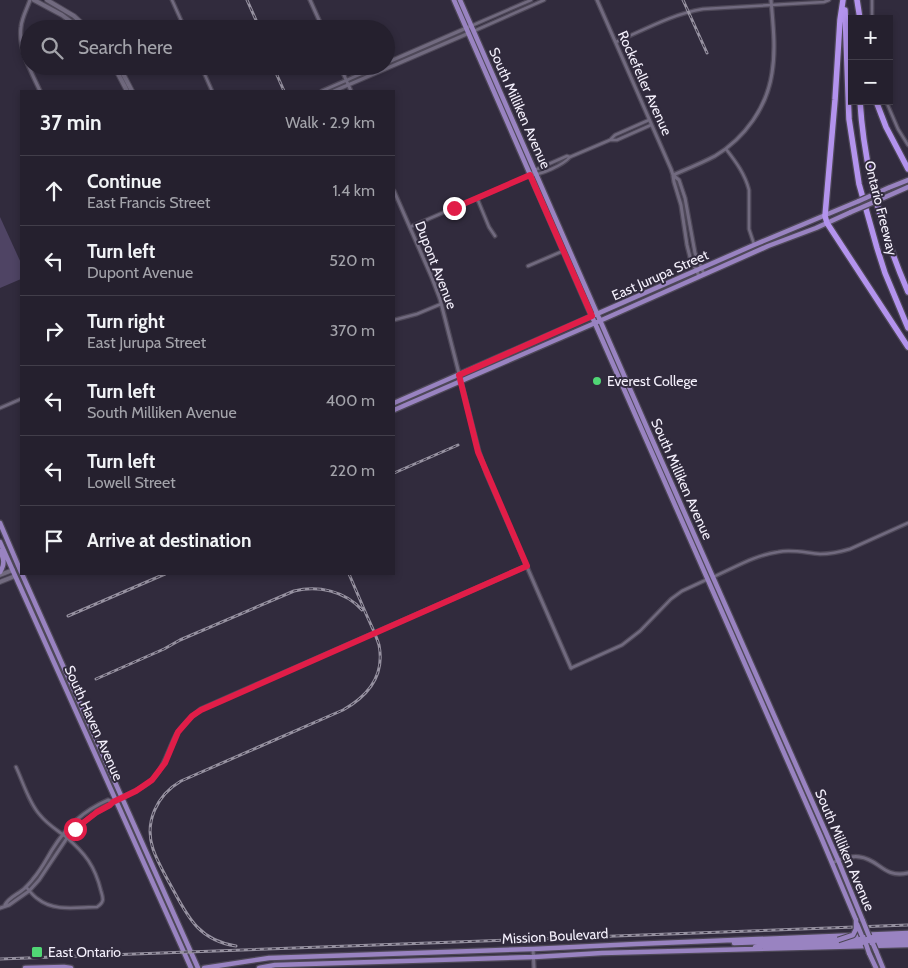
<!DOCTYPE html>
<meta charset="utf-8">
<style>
:root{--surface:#25202e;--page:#312d3a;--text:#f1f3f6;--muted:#a3a3aa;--line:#423e4a}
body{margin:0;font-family:Cabin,sans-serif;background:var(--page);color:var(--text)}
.controls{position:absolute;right:15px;top:15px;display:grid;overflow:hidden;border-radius:0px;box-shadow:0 2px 8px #0003}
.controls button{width:45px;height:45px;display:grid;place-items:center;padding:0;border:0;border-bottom:1px solid var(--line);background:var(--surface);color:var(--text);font:25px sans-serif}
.stop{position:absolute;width:15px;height:15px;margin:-11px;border:4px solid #e11d48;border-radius:50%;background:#fff}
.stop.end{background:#e11d48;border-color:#fff;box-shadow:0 1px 5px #0008}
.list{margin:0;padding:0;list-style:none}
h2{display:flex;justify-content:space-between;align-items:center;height:65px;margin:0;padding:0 20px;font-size:21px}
h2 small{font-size:16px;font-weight:400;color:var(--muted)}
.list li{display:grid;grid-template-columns:32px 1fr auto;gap:15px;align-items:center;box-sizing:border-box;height:70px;padding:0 20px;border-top:1px solid var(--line)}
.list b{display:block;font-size:19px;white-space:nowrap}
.list p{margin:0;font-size:16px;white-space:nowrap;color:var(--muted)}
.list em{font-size:16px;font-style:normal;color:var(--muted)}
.icon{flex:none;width:28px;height:28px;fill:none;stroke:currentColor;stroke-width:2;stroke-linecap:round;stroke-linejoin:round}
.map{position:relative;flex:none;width:908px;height:968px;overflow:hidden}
.search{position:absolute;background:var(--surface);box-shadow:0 2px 8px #0003;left:20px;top:20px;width:375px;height:55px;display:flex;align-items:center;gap:12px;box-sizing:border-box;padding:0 18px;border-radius:28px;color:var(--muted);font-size:19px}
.panel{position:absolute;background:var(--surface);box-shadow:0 2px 8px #0003;left:20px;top:90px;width:375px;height:485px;border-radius:0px}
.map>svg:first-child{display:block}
.green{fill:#4f4464}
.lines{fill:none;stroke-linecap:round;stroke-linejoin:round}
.minor-casing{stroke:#4e4858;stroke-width:5}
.tertiary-casing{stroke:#4e4858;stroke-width:5.5}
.secondary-casing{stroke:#4e4858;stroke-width:6}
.primary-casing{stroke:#4e4858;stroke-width:7}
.motorway-casing{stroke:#4e4858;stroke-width:8}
.minor{stroke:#716a7f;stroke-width:2.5}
.tertiary{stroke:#716a7f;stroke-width:3}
.secondary{stroke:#716a7f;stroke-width:4}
.primary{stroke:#9983c1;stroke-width:4.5}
.motorway{stroke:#b393ed;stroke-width:5.5}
.rail-casing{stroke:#9691a0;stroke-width:3}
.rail{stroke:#312b3d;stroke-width:1;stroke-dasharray:4;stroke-linecap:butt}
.primary-bridge-casing{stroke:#4e4858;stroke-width:7;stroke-linecap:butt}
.primary-bridge{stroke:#9983c1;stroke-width:4.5}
.route{stroke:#e11d48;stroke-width:6}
.poi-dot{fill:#50d675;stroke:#312b3d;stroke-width:2}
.labels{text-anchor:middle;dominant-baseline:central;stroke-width:4;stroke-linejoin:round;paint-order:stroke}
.street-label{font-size:14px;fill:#f4f0fc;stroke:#312b3d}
.poi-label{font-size:14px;fill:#f4f0fc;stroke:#312b3d;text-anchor:start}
</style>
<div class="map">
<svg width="908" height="968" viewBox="0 0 908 968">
<rect width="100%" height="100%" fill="#312b3d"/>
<path class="green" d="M0,217L21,263V279L0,288Z"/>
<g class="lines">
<g class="minor-casing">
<path id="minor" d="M172,0L185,29
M872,0V19
M471,26L531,0
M474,31L544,0
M616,42C644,30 672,14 703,9L824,2L829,0
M201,66L212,91
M886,101L898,129L908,145
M611,139L615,135L649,120
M726,149C736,162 745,174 749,190V229L754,244
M530,175L535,170L567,156L570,157L610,140H617L651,125
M477,198L489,227L495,236
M410,227L530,175C541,175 563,165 570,157
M528,266L563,251
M394,320L417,314L441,304
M0,408L21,399
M713,577C734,568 755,555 778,552C792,549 806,553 820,554C830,554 840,552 850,549L908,523
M571,668L622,645L640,631L671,599L682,591L708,579
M16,767C23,782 29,803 40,815C47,824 57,830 66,837C85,853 95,866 101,891C103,898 105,902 97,907C78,907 54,912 38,899C33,896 30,891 26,887"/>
</g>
<g class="tertiary-casing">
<path id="tertiary" d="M30,0C27,9 22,17 21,27C18,49 31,71 40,91
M310,0L323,29
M597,0L671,169L673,175L679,180L685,198L695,253L704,274
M386,63L471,26
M340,66L351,91
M322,91L379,66
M334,91L469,33
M673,175C687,169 702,163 715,156C745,138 767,107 772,73C776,49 773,24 771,0
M673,176L674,182L681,205L687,245L690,257L699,276
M394,191L432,278L440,299L479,452L487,475L571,668
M116,800C128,794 143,789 153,779C165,766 168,750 176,735C182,725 192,716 201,709L527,566
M832,863C841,859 851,855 860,857C879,859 884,879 908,873
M5,905C9,897 19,894 25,888C28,885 31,882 33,879C41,870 46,860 52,850C67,826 83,811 108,800L113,802
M0,908L9,905L29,891L39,880L67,838L75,829L97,812L110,805L113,802
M533,949L534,968"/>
</g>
<g class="secondary-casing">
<path id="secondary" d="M34,0L62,15L81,29
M47,0L74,16L88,29
M114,66L127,91
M119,66L132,91
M0,575L13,570
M0,582L15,576"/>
</g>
<g class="primary-casing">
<path id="primary" d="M454,0L590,312L821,837L856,920
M460,0L651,437L838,860L863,921
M888,188L908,180
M881,199L908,187
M394,403L754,245L859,201
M394,410L595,323L768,246L816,228L851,212
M0,523L21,572
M0,542L191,968
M0,551C4,559 5,564 0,572
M22,574L198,968
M734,943L908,937
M755,947L764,946L908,941
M876,951L883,968
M869,953L876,968
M25,968L64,967L71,968
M204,968L269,958L533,949L636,944L908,933
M259,968L275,965L534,957L602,953L908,945"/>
</g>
<g class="motorway-casing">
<path id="motorway" d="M843,0L840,20L835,100L825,216L827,223L908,347
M857,0L860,19
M845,10L849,119L859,184L877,248L885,273L908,328
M860,101C864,167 882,232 908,292
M876,101L886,127L908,169"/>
</g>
<use href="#minor" class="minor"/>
<use href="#tertiary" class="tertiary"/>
<use href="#secondary" class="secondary"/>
<use href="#primary" class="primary"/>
<use href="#motorway" class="motorway"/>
<g class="rail-casing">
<path id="rail" d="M247,0L260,29
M683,0L707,53
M273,66L284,91
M394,473L458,445
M68,616L165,574
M96,679L164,649L180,640L294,591C318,585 345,591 362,610
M236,946C197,940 187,915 170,884C164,873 157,861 153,849C144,822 157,795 181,781L343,710C368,696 385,675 379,645C376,635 371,625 367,616C361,602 355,588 349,574
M0,959L908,925"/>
</g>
<use href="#rail" class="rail"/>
<g class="primary-bridge-casing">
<path id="primary-bridge" d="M859,201L888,188
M851,212L881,199
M863,921L869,936
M857,924L862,936
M838,940L853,935L856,929V920
M866,944L869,953
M873,944L876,951"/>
</g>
<use href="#primary-bridge" class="primary-bridge"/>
</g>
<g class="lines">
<path class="route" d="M75,829L97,812L110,805L113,802L136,791L152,780L165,763L178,732L192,716L201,710L527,566L478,452L459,375L592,316L530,175L454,208"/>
</g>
<g class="poi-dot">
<circle cx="597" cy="381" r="5"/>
<rect x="31" y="946" width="12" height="12" rx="2.5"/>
</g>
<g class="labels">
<g class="street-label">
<text transform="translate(645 83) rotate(66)">Rockefeller Avenue</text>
<text transform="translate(520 108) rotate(66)">South Milliken Avenue</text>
<text transform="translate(881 208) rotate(76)">Ontario Freeway</text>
<text transform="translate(436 265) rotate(69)">Dupont Avenue</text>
<text transform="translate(660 275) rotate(-24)">East Jurupa Street</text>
<text transform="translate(682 479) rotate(66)">South Milliken Avenue</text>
<text transform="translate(94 723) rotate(66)">South Haven Avenue</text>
<text transform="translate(845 850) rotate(67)">South Milliken Avenue</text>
<text transform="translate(555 936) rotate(-3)">Mission Boulevard</text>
</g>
<g class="poi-label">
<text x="607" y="381">Everest College</text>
<text x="48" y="952">East Ontario</text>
</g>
</g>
</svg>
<div class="controls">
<button>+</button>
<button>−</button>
</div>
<div class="stop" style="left:75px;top:829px"></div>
<div class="stop end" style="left:454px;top:208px"></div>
<div class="search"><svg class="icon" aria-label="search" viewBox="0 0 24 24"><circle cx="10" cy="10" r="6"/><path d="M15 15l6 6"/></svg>Search here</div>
<section class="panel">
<h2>37 min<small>Walk · 2.9 km</small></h2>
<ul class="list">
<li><svg class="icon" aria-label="ahead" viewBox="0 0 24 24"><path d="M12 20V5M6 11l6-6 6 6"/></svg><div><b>Continue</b><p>East Francis Street</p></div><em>1.4 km</em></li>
<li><svg class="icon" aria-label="left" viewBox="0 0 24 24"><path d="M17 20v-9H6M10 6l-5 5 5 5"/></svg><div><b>Turn left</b><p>Dupont Avenue</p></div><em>520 m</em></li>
<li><svg class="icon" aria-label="right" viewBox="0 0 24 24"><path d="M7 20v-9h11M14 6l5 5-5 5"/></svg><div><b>Turn right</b><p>East Jurupa Street</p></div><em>370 m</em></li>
<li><svg class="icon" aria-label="left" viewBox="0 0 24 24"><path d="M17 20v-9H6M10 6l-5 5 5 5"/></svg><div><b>Turn left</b><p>South Milliken Avenue</p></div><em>400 m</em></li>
<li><svg class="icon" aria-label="left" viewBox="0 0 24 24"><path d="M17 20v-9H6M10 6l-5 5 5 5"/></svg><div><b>Turn left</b><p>Lowell Street</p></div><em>220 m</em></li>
<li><svg class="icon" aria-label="arrive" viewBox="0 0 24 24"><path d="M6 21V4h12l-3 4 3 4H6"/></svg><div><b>Arrive at destination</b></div></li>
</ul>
</section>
</div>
